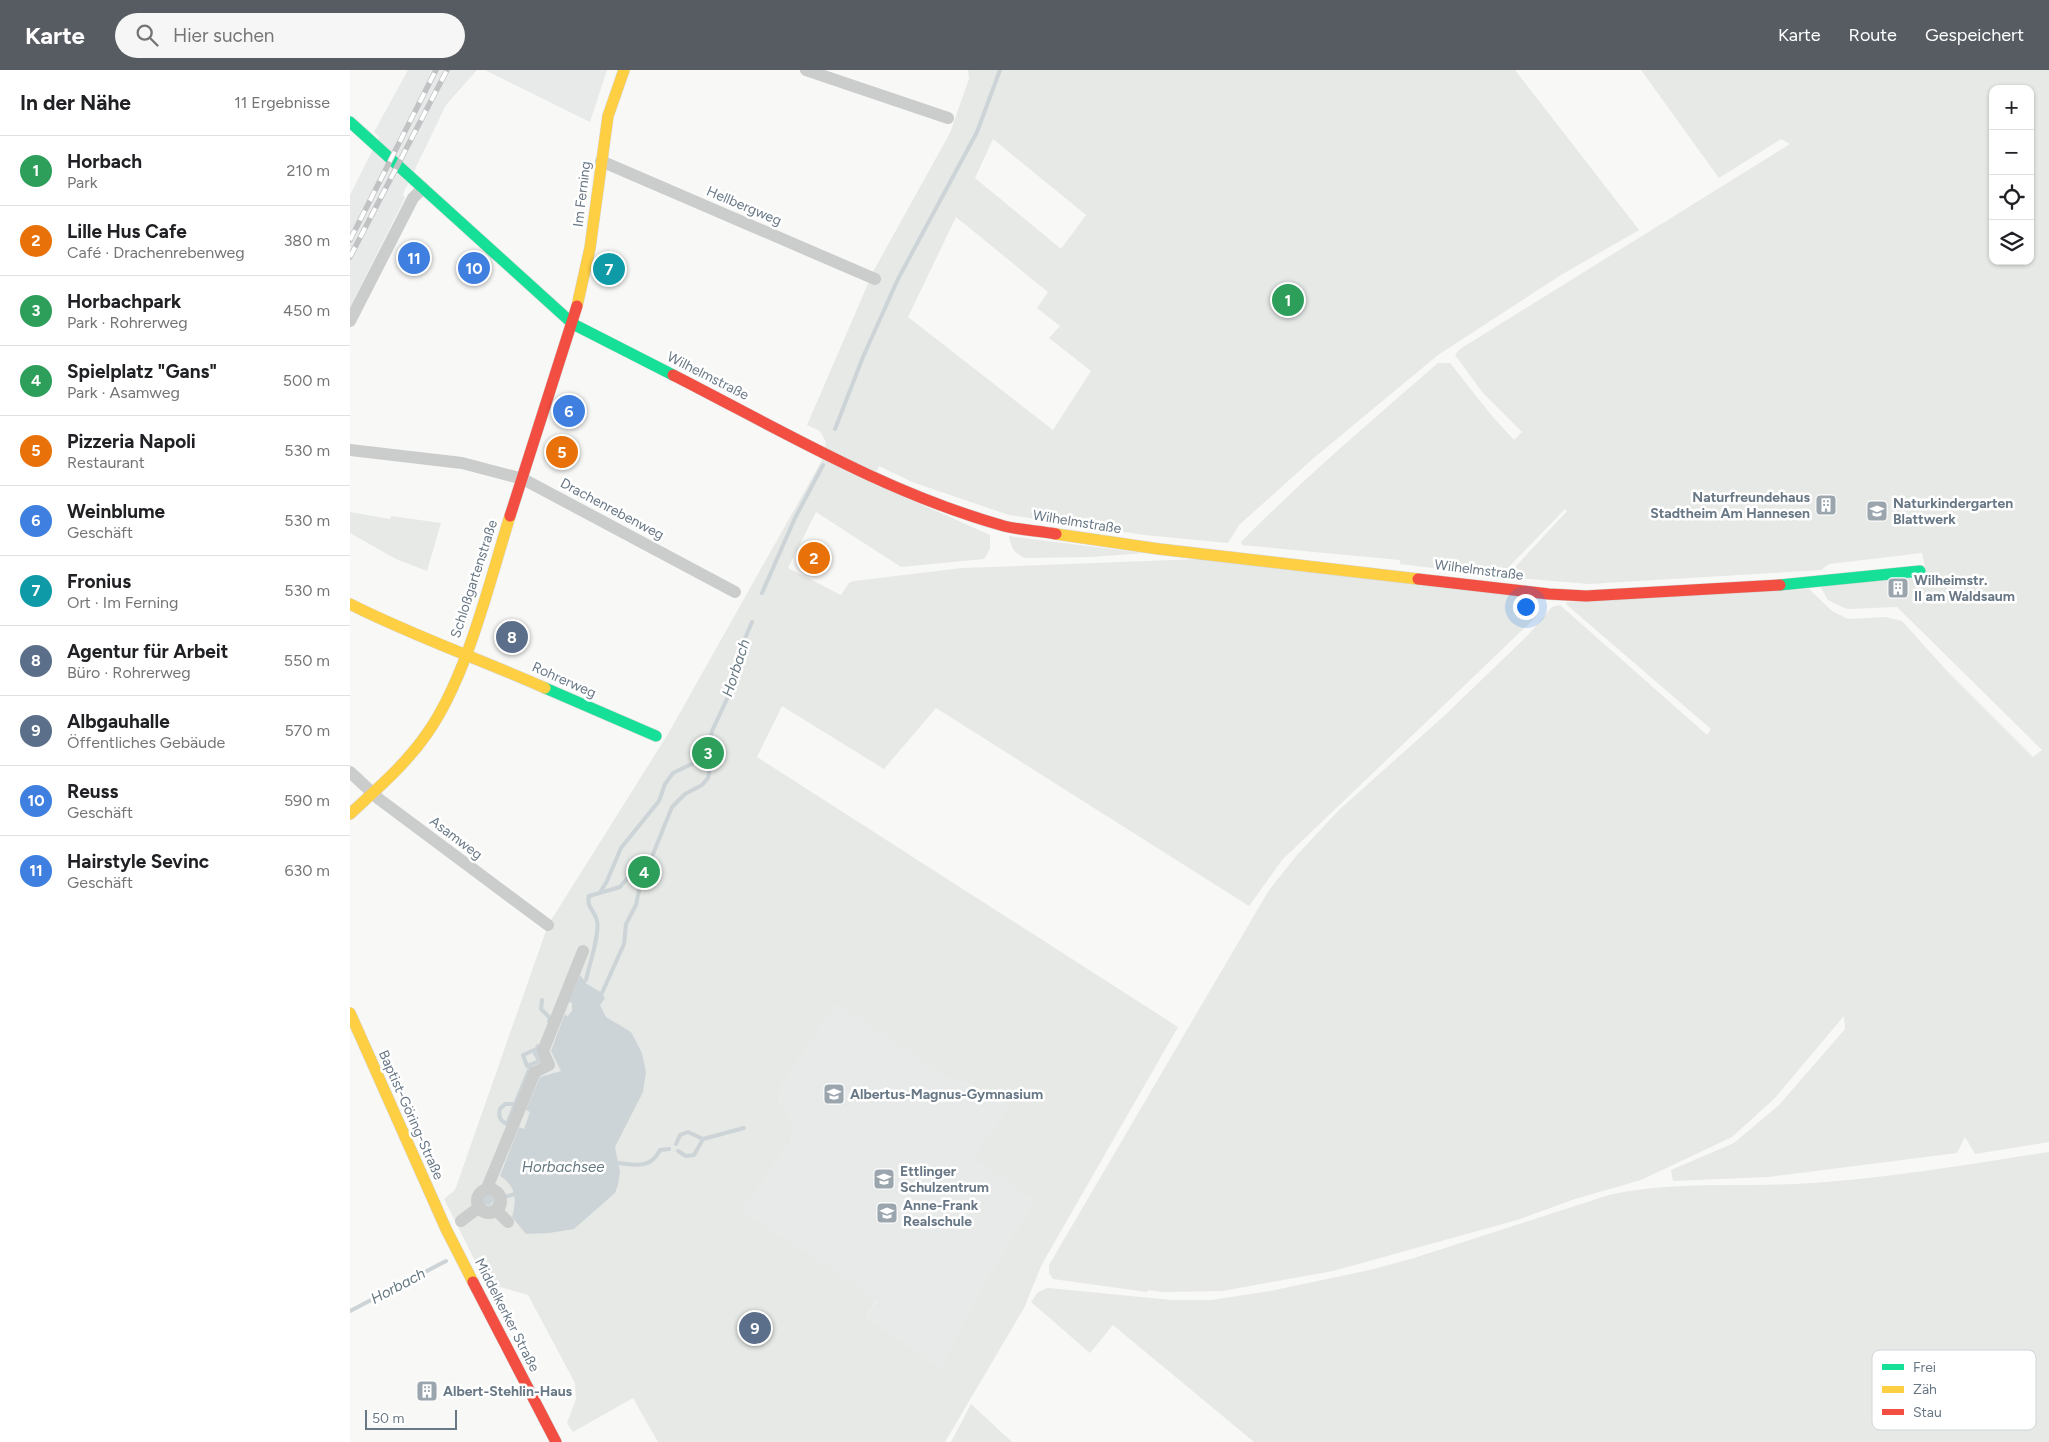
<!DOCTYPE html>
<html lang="de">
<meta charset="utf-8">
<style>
:root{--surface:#fff;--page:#f6f6f6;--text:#202124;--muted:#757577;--line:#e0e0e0;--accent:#575c62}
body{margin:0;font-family:Figtree,sans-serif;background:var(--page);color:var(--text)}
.controls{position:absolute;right:15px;top:15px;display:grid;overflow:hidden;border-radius:10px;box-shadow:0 1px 4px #0004}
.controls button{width:45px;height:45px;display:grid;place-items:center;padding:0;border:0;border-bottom:1px solid var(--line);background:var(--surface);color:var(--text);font:25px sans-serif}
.scale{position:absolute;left:15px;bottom:12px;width:92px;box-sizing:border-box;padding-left:5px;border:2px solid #697886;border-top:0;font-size:14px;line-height:18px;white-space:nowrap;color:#697886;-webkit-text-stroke:4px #fff;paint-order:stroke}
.you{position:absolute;left:1175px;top:536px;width:18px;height:18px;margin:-12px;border:4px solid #fff;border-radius:50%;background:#1a73e8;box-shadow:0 0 0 8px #1a73e833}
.badge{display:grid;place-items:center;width:32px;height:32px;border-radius:50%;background:var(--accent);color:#fff;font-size:16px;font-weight:700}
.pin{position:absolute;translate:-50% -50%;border:2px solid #fff;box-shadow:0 1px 5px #0006}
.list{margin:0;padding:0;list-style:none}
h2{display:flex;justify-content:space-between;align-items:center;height:65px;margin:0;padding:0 20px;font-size:21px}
h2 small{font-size:16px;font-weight:400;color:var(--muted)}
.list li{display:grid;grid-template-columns:32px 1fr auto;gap:15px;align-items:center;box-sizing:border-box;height:70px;padding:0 20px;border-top:1px solid var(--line)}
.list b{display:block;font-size:19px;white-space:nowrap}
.list p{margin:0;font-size:16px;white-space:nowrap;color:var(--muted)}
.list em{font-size:16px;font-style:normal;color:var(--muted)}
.icon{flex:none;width:28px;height:28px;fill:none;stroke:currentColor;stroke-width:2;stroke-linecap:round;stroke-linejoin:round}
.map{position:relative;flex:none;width:1699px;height:1372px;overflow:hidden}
header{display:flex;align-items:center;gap:30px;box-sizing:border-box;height:70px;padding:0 25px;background:var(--accent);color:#fff}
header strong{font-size:24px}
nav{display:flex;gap:28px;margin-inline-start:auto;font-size:18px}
.search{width:350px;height:45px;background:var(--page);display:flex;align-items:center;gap:12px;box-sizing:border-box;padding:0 18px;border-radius:28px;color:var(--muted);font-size:19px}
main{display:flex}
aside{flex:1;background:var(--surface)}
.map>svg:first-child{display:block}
.built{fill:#e8eaea}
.green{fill:#e6e9e5;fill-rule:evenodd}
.water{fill:#cdd4d7}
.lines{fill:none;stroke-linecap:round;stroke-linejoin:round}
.stream{stroke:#cdd4d7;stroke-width:4}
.fast-casing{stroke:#d4d5d5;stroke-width:12}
.slow-casing{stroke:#d4d5d5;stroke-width:12}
.jam-casing{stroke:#d4d5d5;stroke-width:12}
.street{stroke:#cbcccc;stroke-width:12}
.fast{stroke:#16e098;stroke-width:11}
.slow{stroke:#ffcf43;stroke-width:11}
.jam{stroke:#f24e42;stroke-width:11}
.rail-casing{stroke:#c1c2c4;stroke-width:5.5}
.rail{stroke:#fff;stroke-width:4;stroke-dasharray:11;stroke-linecap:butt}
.labels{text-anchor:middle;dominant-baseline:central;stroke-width:5;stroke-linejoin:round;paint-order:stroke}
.street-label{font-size:14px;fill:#697886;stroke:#fff}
.poi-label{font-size:14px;font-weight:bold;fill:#697886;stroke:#fff;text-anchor:start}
.water-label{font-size:15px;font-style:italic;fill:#657881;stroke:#fff}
.key{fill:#fff;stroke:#d2d6db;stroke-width:1}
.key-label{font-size:14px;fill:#697886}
</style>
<header>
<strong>Karte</strong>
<div class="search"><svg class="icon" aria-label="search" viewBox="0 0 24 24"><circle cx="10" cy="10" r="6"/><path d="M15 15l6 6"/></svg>Hier suchen</div>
<nav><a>Karte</a><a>Route</a><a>Gespeichert</a></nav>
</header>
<main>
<aside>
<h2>In der Nähe<small>11 Ergebnisse</small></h2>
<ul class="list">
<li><span class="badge" style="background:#2e9e5b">1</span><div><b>Horbach</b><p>Park</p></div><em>210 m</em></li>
<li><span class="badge" style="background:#e8710a">2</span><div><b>Lille Hus Cafe</b><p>Café · Drachenrebenweg</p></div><em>380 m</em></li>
<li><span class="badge" style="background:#2e9e5b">3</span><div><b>Horbachpark</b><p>Park · Rohrerweg</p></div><em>450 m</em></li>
<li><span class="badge" style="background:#2e9e5b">4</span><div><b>Spielplatz &quot;Gans&quot;</b><p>Park · Asamweg</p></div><em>500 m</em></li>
<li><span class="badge" style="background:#e8710a">5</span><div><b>Pizzeria Napoli</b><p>Restaurant</p></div><em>530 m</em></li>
<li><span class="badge" style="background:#3f7fe0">6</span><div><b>Weinblume</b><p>Geschäft</p></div><em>530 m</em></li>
<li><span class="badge" style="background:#0f9aa8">7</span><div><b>Fronius</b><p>Ort · Im Ferning</p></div><em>530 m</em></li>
<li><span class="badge" style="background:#5c6f8a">8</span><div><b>Agentur für Arbeit</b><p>Büro · Rohrerweg</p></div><em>550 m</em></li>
<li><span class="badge" style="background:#5c6f8a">9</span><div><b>Albgauhalle</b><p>Öffentliches Gebäude</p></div><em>570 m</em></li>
<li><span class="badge" style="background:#3f7fe0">10</span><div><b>Reuss</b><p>Geschäft</p></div><em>590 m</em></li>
<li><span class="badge" style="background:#3f7fe0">11</span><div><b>Hairstyle Sevinc</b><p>Geschäft</p></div><em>630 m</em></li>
</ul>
</aside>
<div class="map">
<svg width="1699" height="1372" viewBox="0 0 1699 1372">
<rect width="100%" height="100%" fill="#f8f8f7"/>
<path class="built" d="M58,0H127L96,35L53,124L55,128L0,237V125L29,67L24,62Z
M135,0H257L240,52Z
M486,932L600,1010L623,1015L658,1037L624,1089L684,1130L635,1210L590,1297L516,1247L527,1230L392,1140L441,1073L443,1055L430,1031L432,1016Z"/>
<path class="green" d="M618,0H1165L1289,160L1211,205L1088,285L965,387L889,455L878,473L795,465L659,445L562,412L529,396L525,405L490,398L640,465V479L634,489L551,497L466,442L438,498L491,525L499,513L504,511L612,498L850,489L1177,527L1186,547L932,790L899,836L586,638L534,699L432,636L407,687L828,957L692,1194L674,1238L595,1372H308L283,1328L223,1362L217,1353L226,1329L225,1313L178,1225L136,1213L94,1129L105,1120L198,855L318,664L471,392L476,372L470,361L457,355L524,200L600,63L619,9ZM643,69L736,145L711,179L625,108ZM606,147L698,222L687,238L710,256L699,268L741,301L703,360L558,247ZM486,933L600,1010L623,1015L658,1037L623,1089L684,1130L635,1210L590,1297L516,1247L527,1229L392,1140L441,1073L443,1055L430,1031L432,1016Z
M1291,0H1699V1072L1625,1084L1615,1067L1607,1083L1418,1107L1323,1111L1321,1100L1384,1073L1429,1035L1495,959L1494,946L1424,1029L1382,1067L1291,1110L1225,1129L1167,1150L983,1201L872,1221L814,1222L798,1220L797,1222L703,1209L699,1203V1195L919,820L947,785L989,740L1095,645L1178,565L1202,537L1210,535L1357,665L1361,659L1217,535L1216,532L1459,519L1482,541L1498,549L1535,547L1552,551L1598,602L1683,687L1692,680L1547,537L1497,539L1478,530L1470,516L1576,502L1572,483L1479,494L1471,500L1239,514L1156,507L1217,441L1215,439L1150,506L1050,494V490L892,475L891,472C953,409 1021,351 1088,293H1100L1142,346L1164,370L1172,362L1133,323L1105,285L1110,279L1440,74L1431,69L1369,108ZM1643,19H1680V191H1643Z
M0,442L40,449L41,446L91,453L77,501L46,489L0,463Z
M659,466L794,483L741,487L675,488C664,483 661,478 659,466Z
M1699,1082V1372H904L763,1255L740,1283L681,1232L688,1222L698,1218L822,1230H862L920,1221L1020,1200L1064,1188L1259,1125C1327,1110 1394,1118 1463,1113C1542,1108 1621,1094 1699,1082Z
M621,1334L662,1372H601Z"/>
<path class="water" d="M230,905L237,914L252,923L255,928L250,935L256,947L281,962L292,983L296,1002L293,1022L265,1077L270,1102L268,1115L265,1123L224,1159L199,1163L176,1164L162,1147C167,1130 166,1116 150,1106L169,1057L174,1059L180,1042L176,1040L190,1007L211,1001L201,981L214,946L216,944L217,947L222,941V933L219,932Z"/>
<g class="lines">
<path class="stream" d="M485,359L513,287L548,209L627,62L650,0
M412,523L445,448L473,395
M251,821L257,811L271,778L309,731L315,714L323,703L350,690L358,681
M236,910C239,895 250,865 247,851C245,841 236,837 239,826L270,817L287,797L301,789L322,737L335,724L352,715L358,708L361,695L358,681L362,661L382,618L387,587L402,552
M252,923L274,874L276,854L286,835L295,793
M192,930L191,939L200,948L199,951
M184,980L189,991L177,996L173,985Z
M185,984L188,976
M165,1034H155L150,1039C148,1046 150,1051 157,1054L181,995
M326,1074L330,1065L338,1062L353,1069L394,1058
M328,1081L336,1086L344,1085L353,1069
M269,1093C287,1095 300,1099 310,1080L319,1079
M133.5 1132a5.5 5.5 0 1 1 11 0a5.5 5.5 0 1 1-11 0Z
M138,1130L140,1131L139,1133L137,1132Z
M144,1130L165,1124
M0,1241L96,1191"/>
<g class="fast-casing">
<path id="fast" d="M0,52L223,254L323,305
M1430,515L1570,501
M195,618L306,666"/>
</g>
<g class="slow-casing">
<path id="slow" d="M227,236L240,178L258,46L274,0
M706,464L809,479L1068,509
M0,534C63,566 130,589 195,618
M0,744C27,719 55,695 76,665C117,608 139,513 160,446
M0,943L96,1159L123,1212"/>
</g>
<g class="jam-casing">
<path id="jam" d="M323,305C431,360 536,423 654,456C670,460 689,461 706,464
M160,446L227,236
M1068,509L1199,524L1236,526L1430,515
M123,1212L206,1372"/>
</g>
<path class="street" d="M456,0L598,48
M251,91L525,209
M0,251L63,128L73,118
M0,380L112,393L173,409L385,522
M0,702L29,729L198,855
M137,1118L185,1002L199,995L193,981L233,881
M127 1131a12 12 0 1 1 24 0a12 12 0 1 1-24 0Z
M147,1141L158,1152
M111,1151L128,1138"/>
<use href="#fast" class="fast"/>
<use href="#slow" class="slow"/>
<use href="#jam" class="jam"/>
<g class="rail-casing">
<path id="rail" d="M0,170L86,0
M0,187L97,0"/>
</g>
<use href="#rail" class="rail"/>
</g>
<defs>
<g id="building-square" transform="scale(1.125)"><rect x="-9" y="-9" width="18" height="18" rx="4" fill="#9ba5ae" stroke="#fff"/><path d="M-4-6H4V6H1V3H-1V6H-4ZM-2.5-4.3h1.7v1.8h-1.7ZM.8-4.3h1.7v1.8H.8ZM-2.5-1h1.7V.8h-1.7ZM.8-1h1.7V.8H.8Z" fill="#fff"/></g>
<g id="school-square" transform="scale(1.125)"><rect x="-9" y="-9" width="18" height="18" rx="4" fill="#9ba5ae" stroke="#fff"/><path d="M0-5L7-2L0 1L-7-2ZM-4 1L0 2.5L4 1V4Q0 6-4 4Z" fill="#fff"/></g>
</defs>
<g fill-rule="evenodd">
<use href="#building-square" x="1476" y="435"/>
<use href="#school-square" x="1527" y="441"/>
<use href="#building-square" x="1548" y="518"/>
<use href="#school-square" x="484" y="1024"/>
<use href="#school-square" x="534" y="1109"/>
<use href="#school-square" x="537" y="1143"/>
<use href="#building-square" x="77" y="1321"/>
</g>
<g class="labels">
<g class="street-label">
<text transform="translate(232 124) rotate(-83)">Im Ferning</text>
<text transform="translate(394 136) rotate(23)">Hellbergweg</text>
<text transform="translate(358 306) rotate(27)">Wilhelmstraße</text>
<text transform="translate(262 439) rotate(28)">Drachenrebenweg</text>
<text transform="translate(727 452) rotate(9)">Wilhelmstraße</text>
<text transform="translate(1129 500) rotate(7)">Wilhelmstraße</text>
<text transform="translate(124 509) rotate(-72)">Schloßgartenstraße</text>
<text transform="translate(214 610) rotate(24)">Rohrerweg</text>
<text transform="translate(106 768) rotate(37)">Asamweg</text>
<text transform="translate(61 1045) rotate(66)">Baptist-Göring-Straße</text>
<text transform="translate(157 1245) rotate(63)">Middelkerker Straße</text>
</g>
<g class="poi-label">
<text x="1460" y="427" text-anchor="end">Naturfreundehaus<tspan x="1460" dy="16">Stadtheim Am Hannesen</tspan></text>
<text x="1543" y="433">Naturkindergarten<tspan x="1543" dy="16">Blattwerk</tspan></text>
<text x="1564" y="510">Wilheimstr.<tspan x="1564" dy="16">II am Waldsaum</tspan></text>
<text x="500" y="1024">Albertus-Magnus-Gymnasium</text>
<text x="550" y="1101">Ettlinger<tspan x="550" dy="16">Schulzentrum</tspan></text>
<text x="553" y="1135">Anne-Frank<tspan x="553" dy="16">Realschule</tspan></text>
<text x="93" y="1321">Albert-Stehlin-Haus</text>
</g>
<g class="water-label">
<text transform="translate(386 598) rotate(-72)">Horbach</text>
<text x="213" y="1097">Horbachsee</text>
<text transform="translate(48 1216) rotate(-28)">Horbach</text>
</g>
</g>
<rect x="1522" y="1280" width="164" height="80" rx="8" class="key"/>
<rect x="1532" y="1294" width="22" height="6" fill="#16e098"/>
<rect x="1532" y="1316" width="22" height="7" fill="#ffcf43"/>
<rect x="1532" y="1339" width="22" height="6" fill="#f24e42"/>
<g class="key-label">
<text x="1563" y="1302">Frei</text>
<text x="1563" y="1324">Zäh</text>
<text x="1563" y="1347">Stau</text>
</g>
</svg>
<div class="controls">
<button>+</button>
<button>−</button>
<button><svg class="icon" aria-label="locate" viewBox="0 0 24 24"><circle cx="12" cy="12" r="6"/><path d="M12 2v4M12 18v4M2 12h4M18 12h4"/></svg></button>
<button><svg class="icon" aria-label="layers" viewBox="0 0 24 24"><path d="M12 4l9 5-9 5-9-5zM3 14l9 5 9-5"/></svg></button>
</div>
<div class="scale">50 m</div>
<div class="you"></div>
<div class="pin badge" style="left:938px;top:230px;background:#2e9e5b">1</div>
<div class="pin badge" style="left:464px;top:488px;background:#e8710a">2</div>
<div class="pin badge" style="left:358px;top:683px;background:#2e9e5b">3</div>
<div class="pin badge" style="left:294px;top:802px;background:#2e9e5b">4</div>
<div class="pin badge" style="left:212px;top:382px;background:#e8710a">5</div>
<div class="pin badge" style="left:219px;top:341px;background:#3f7fe0">6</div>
<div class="pin badge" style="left:259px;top:199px;background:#0f9aa8">7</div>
<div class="pin badge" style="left:162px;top:567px;background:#5c6f8a">8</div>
<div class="pin badge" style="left:405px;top:1258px;background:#5c6f8a">9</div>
<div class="pin badge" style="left:124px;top:198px;background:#3f7fe0">10</div>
<div class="pin badge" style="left:64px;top:188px;background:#3f7fe0">11</div>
</div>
</main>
